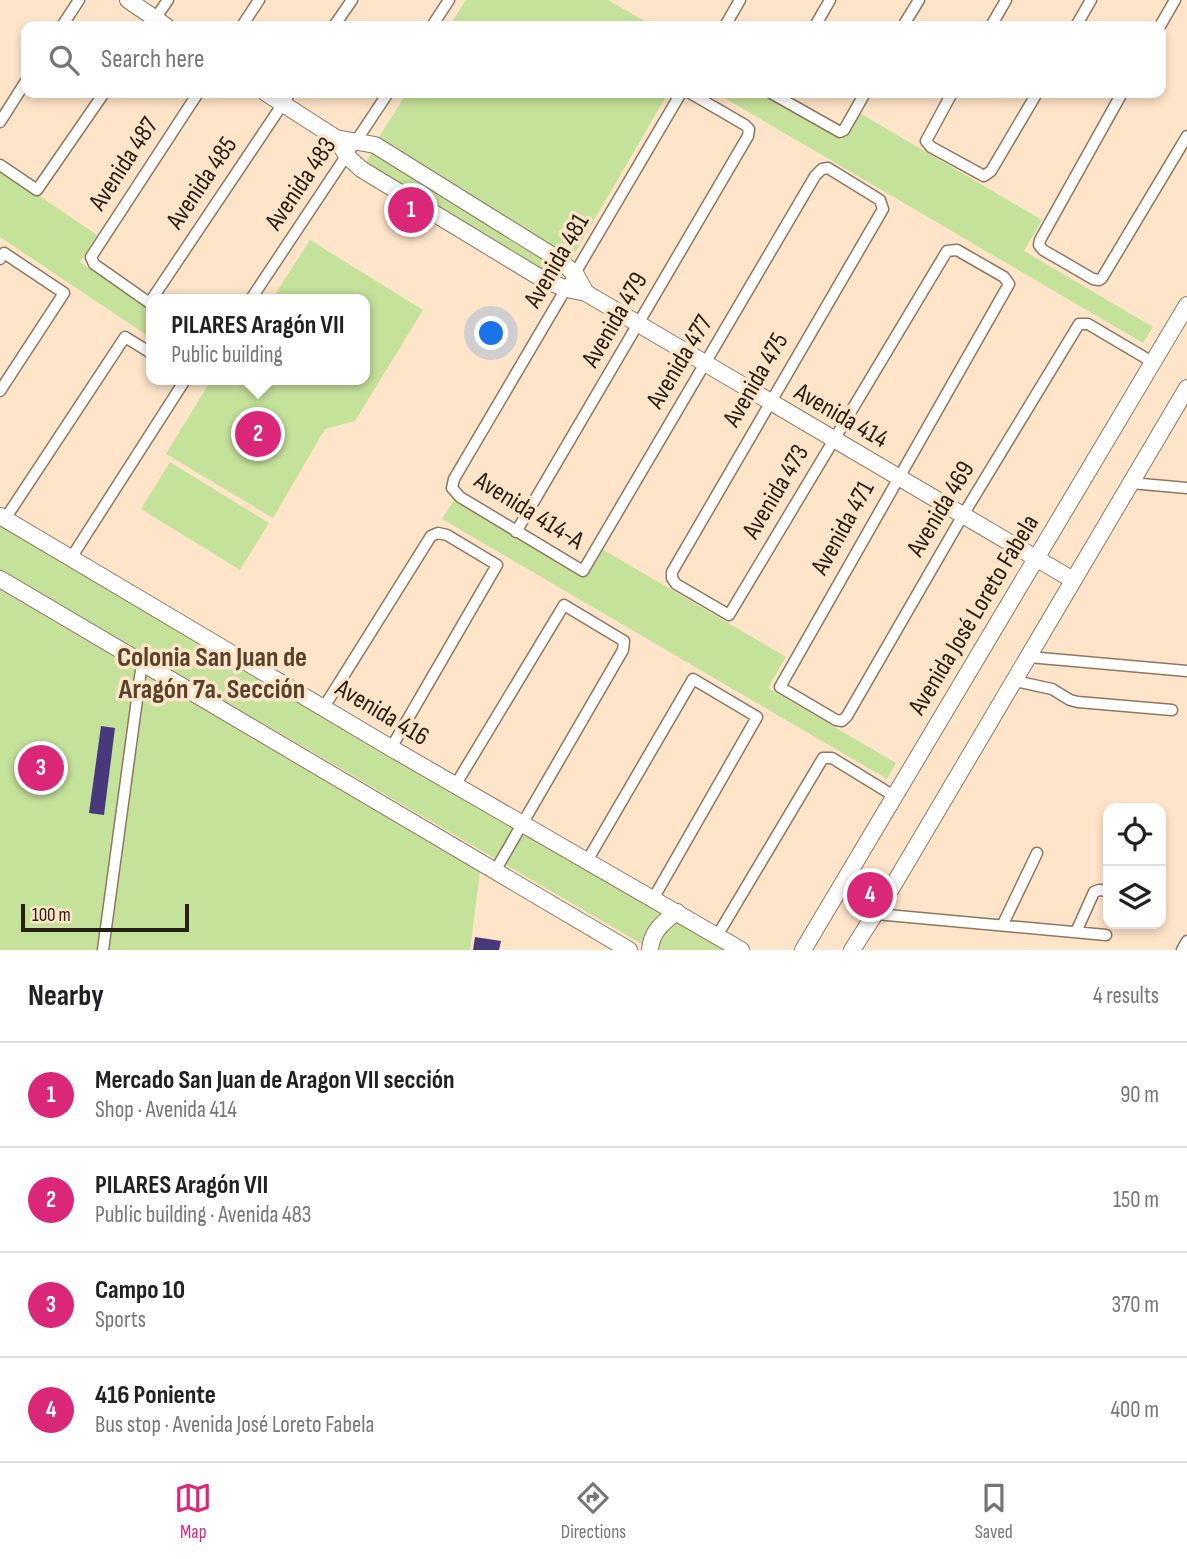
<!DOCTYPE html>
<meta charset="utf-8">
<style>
:root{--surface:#fff;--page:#f2f2f2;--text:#202124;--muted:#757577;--line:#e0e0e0;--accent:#db2777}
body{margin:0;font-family:"Sofia Sans Condensed",sans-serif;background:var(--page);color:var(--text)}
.controls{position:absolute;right:21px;bottom:21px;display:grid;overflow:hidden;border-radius:14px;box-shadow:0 4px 10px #0003}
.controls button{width:63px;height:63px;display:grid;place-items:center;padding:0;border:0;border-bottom:2px solid var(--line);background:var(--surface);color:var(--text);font:35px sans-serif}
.scale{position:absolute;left:21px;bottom:18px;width:168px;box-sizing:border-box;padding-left:7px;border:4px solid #271e14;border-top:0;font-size:19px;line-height:24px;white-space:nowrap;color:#271e14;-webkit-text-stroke:5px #fee5c9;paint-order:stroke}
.you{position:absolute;left:492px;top:334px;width:24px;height:24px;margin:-18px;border:5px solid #fff;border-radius:50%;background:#1a73e8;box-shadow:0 0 0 10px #1a73e833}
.badge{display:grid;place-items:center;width:46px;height:46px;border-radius:50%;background:var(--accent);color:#fff;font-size:23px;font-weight:700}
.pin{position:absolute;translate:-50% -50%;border:4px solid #fff;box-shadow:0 2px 7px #0006}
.popup{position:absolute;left:146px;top:294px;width:224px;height:91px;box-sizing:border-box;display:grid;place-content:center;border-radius:14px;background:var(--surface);filter:drop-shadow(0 2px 5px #0005);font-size:23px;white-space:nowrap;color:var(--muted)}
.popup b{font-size:26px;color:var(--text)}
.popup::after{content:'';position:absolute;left:50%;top:100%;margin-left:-14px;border:14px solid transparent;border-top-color:var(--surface)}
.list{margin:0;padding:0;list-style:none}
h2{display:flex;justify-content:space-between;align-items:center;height:91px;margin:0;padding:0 28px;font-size:30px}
h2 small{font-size:23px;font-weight:400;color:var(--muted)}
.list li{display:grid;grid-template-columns:46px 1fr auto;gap:21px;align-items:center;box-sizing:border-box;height:105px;padding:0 28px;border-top:2px solid var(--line)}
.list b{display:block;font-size:26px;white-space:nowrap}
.list p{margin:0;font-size:23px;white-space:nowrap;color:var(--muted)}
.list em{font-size:23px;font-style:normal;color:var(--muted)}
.icon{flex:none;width:38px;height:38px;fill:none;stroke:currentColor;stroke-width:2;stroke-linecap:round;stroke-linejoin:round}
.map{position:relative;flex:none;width:1187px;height:950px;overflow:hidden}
.search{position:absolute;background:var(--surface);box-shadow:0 4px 10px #0003;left:21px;right:21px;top:21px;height:77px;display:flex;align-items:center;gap:18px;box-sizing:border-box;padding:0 24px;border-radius:14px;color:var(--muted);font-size:26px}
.sheet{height:511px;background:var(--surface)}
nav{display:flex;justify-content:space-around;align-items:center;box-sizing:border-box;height:98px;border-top:2px solid var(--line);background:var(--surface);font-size:19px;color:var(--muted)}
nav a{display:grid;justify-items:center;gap:4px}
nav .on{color:var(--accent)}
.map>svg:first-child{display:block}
.green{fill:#c5e29b}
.building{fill:#48387c}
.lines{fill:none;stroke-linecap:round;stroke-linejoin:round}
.street-casing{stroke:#8e775e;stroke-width:13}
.secondary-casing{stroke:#8e775e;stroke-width:18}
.street{stroke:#fff;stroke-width:10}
.secondary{stroke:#fff;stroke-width:16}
.labels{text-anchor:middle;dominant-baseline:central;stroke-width:7;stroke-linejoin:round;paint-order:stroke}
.street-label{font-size:26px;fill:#271e14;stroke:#fee5c9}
.neighbourhood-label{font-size:28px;font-weight:bold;fill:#57432b;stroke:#fee5c9}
</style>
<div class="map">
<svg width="1187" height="950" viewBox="0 0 1187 950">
<rect width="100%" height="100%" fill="#fee5c9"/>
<path class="green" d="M466,0H608L653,26H449Z
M407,93H668L572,258L379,137Z
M716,93H760L841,140L858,112L1042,220L1024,251L1153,327L1143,343Z
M376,147L556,261L544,280L365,163Z
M0,169L97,235L80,262L151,311V338L0,237Z
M310,240L423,310L355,421L325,429L273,518L166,454L211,380H365V299H272Z
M170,462L269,523L240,570L141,509Z
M454,500L585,577L602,549L786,657L768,688L896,763L887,779L442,519Z
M0,522L731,950H652L0,570Z
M0,590L480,872L470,950H0Z"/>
<path class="building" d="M101,726L115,728L104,815L89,813Z
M475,937L501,941L499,950H473Z"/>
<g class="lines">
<g class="street-casing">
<path id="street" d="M62,26L79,0
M150,26L168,0
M242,26L259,0
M334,26L352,0
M432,26L449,0
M725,26L740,0
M815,26L830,0
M903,26L919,0
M991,26L1006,0
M1076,26L1091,0
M1160,26L1175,0
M681,93L454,479L452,488L460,497L583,571L815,176L822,169L828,168L880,200L883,209L672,572V578L676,584L729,615L947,251L957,250L1004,277L1009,284L780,687L836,720L842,721L847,716L963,515L1079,324H1088L1154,363
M771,93L840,132L844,130L865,93
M952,93L926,141L931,147L984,176L991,171L1037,93
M1122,93L1040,240L1039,245L1043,250L1093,279L1099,280L1102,278L1187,136
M0,122L26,81
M0,165L37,190L104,93
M0,259L4,253L64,293L0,391
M152,299L290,93
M251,299L388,93
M151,304L94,264L91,257L198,93
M1131,483L1187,488
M5,519L125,337L151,353
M516,532L748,136L749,129L745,125L690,93
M71,558L185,380
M1029,657L1187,671
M1015,681L1052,689L1070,700L1078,702L1172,710
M324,707L431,536L438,533L447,535L497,565L391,748
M456,784L564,605L624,641L623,650L495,871
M587,861L693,679L757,717L653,899
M876,914L1106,935
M1003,924L1037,853
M1076,932L1094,892L1099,890L1108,891
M717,936L823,758H832L894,796
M103,950L141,670
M1182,950L1187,941"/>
</g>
<g class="secondary-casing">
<path id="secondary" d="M128,0L166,26
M266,93L336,138L375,145L500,223L558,259L576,275L586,293
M336,138L347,156L361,169L544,280L567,289L586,293L1073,580
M0,516L391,748L741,950
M0,579L629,950
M650,950C651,932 663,922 677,912
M803,950L1187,305
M852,950L894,884L1187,388"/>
</g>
<use href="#street" class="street"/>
<use href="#secondary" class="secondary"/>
</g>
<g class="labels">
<g class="street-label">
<text transform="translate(124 164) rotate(-57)">Avenida 487</text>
<text transform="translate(202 183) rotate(-56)">Avenida 485</text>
<text transform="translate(301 184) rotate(-56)">Avenida 483</text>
<text transform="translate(557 261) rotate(-60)">Avenida 481</text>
<text transform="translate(615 320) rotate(-60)">Avenida 479</text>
<text transform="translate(680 362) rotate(-59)">Avenida 477</text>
<text transform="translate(756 380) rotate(-60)">Avenida 475</text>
<text transform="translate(841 416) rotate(30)">Avenida 414</text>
<text transform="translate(776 492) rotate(-59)">Avenida 473</text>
<text transform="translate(941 509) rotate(-59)">Avenida 469</text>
<text transform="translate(529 511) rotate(32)">Avenida 414-A</text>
<text transform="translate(843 528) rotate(-61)">Avenida 471</text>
<text transform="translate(974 615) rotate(-59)">Avenida José Loreto Fabela</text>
<text transform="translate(382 713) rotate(31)">Avenida 416</text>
</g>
<g class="neighbourhood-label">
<text x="212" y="657">Colonia San Juan de<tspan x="212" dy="32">Aragón 7a. Sección</tspan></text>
</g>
</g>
</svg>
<div class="controls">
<button><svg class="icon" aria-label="locate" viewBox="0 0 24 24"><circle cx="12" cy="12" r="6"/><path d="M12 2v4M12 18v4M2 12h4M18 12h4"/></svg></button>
<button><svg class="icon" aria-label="layers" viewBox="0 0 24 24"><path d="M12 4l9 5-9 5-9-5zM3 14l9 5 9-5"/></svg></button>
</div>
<div class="scale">100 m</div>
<div class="you"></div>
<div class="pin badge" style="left:411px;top:210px">1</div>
<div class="pin badge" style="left:258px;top:434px">2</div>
<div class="popup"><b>PILARES Aragón VII</b>Public building</div>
<div class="pin badge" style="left:41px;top:768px">3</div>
<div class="pin badge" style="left:870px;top:895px">4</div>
<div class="search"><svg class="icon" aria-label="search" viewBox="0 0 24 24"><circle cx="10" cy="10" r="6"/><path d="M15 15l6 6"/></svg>Search here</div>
</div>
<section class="sheet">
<h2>Nearby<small>4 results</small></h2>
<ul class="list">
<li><span class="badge">1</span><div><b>Mercado San Juan de Aragon VII sección</b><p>Shop · Avenida 414</p></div><em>90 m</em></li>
<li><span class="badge">2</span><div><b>PILARES Aragón VII</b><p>Public building · Avenida 483</p></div><em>150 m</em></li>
<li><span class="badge">3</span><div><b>Campo 10</b><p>Sports</p></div><em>370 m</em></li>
<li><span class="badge">4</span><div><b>416 Poniente</b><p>Bus stop · Avenida José Loreto Fabela</p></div><em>400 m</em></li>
</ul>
</section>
<nav>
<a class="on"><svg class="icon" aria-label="map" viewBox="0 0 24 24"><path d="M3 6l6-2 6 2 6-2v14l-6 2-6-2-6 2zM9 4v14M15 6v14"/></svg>Map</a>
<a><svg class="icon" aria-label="directions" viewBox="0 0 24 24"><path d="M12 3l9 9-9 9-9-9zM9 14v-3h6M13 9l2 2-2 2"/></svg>Directions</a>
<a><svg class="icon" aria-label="saved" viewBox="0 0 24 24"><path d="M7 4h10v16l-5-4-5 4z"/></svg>Saved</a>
</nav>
